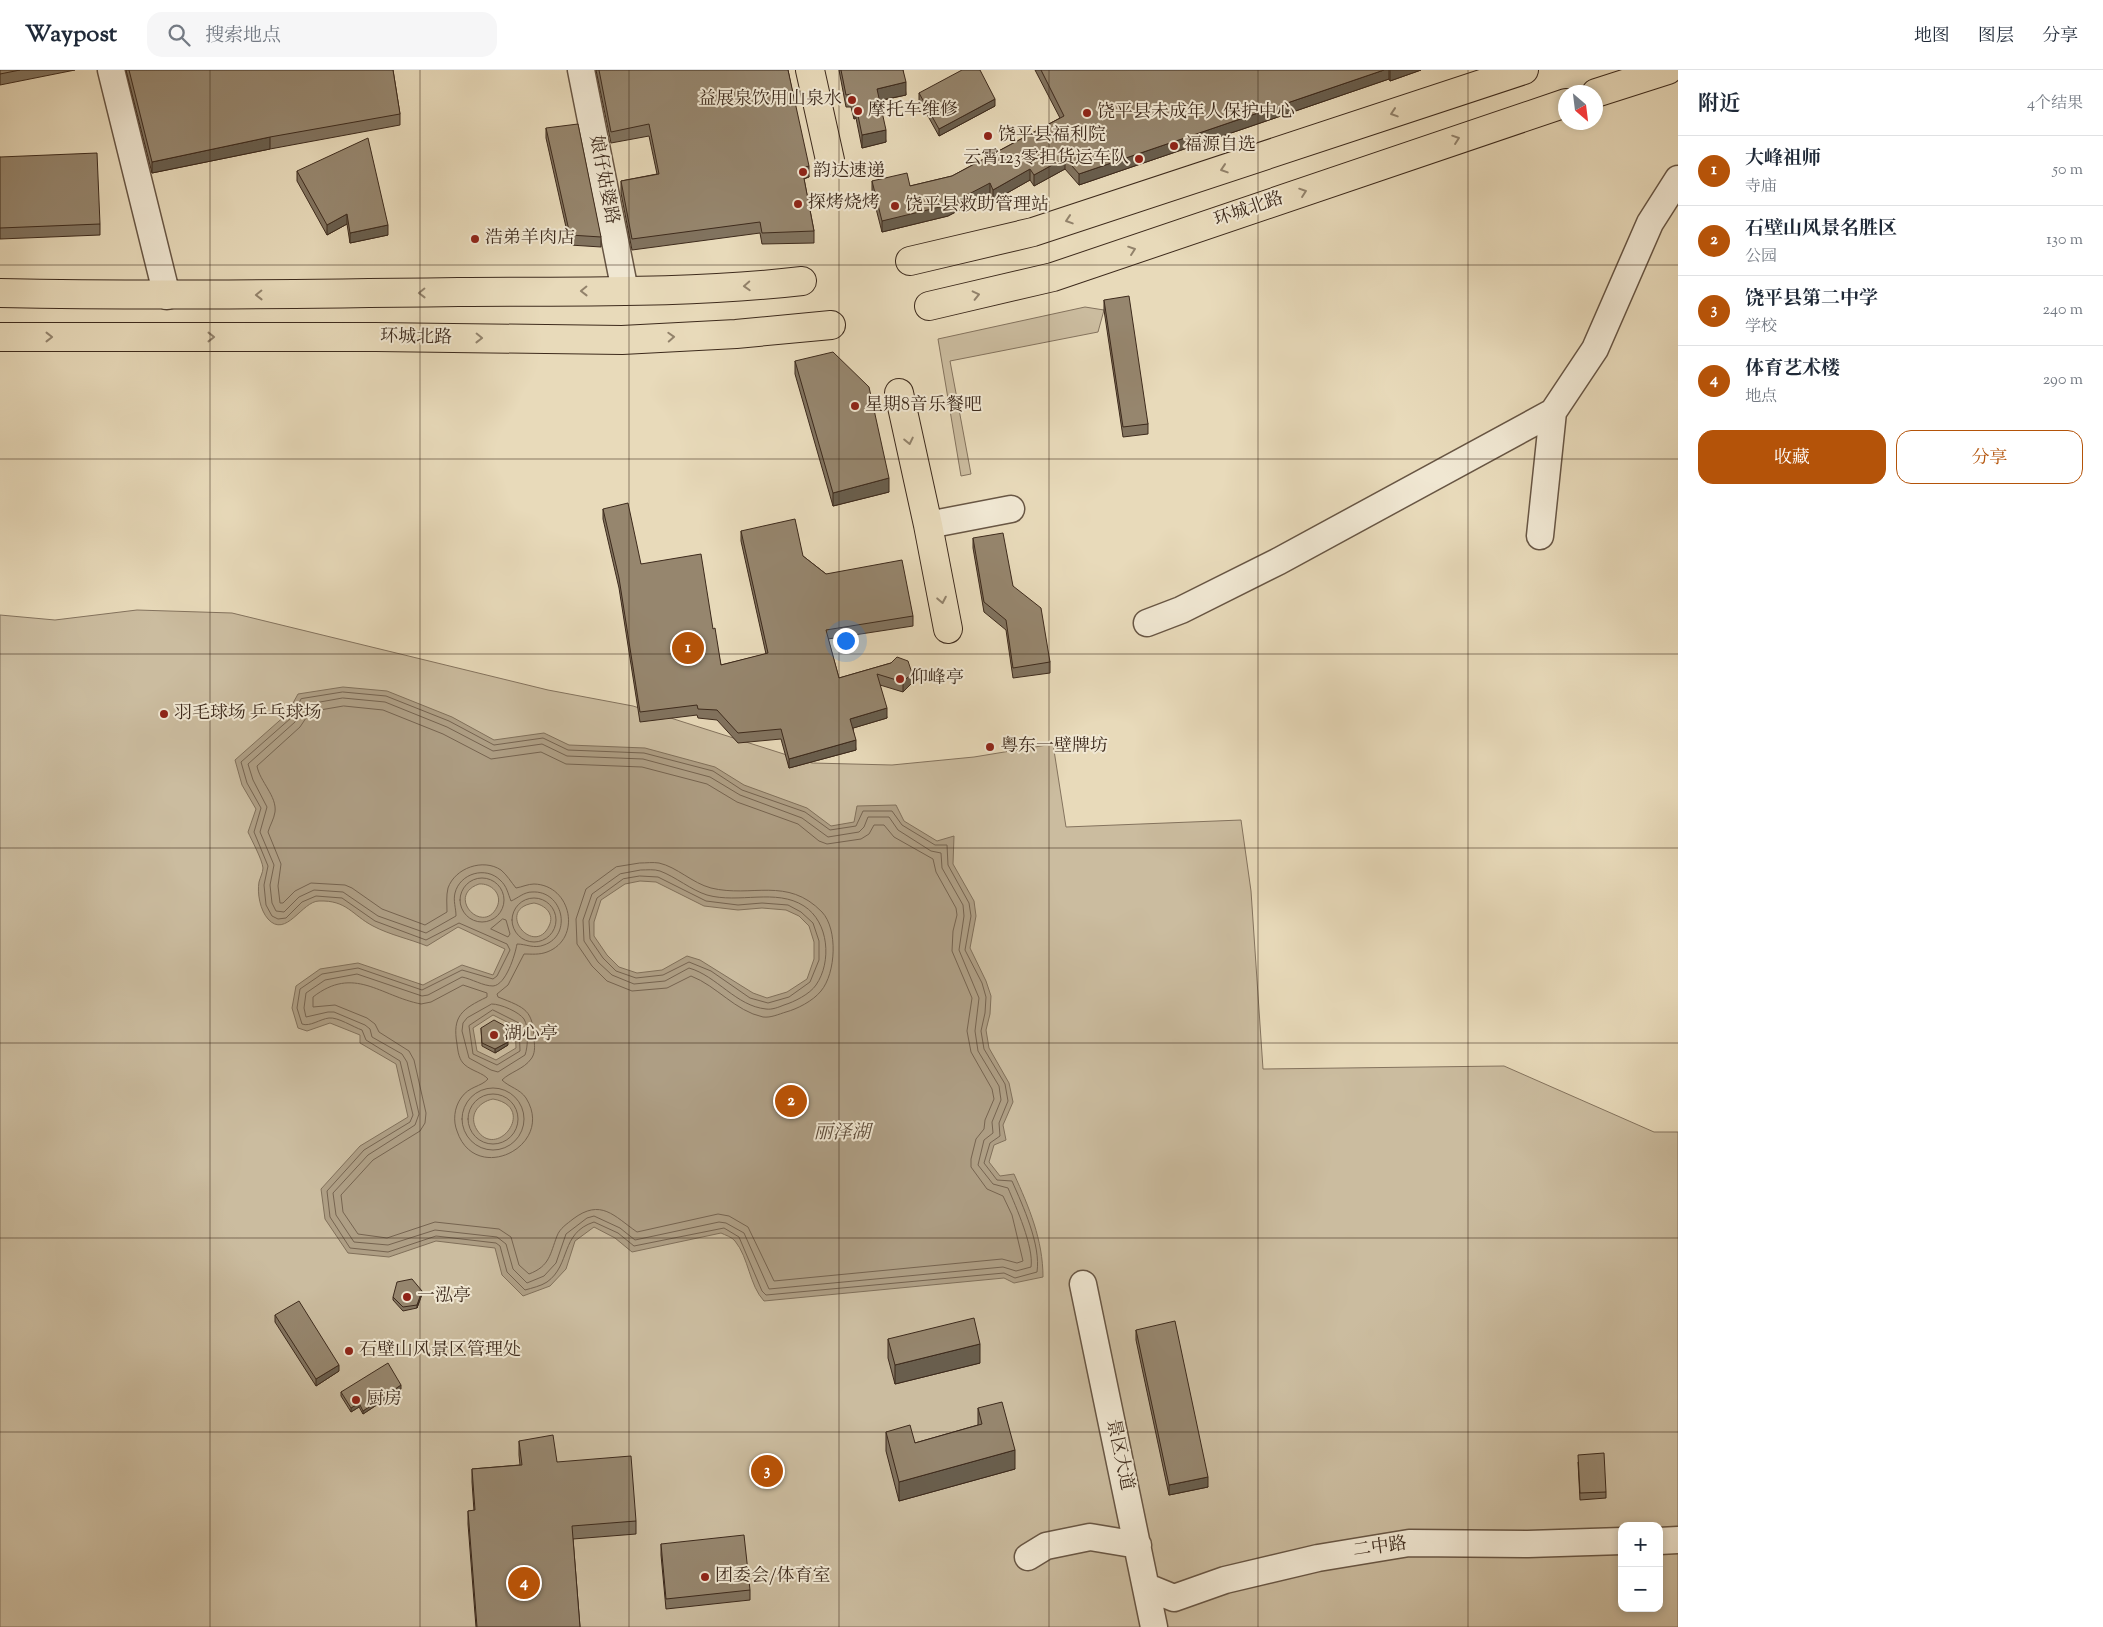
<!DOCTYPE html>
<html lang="zh">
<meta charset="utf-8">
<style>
:root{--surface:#fff;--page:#f6f6f7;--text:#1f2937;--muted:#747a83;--line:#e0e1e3;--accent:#b45309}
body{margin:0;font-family:"Sorts Mill Goudy","Noto Serif SC",serif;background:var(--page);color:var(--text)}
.controls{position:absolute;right:15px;bottom:15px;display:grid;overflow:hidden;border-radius:10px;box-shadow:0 2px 8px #0003}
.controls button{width:45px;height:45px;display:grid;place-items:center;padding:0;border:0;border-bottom:1px solid var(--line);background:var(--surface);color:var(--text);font:25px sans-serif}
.compass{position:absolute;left:1558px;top:15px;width:45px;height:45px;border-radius:50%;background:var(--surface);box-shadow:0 2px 8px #0003;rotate:152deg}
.you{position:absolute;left:845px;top:570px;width:18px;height:18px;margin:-12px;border:4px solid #fff;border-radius:50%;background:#1a73e8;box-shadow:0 0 0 8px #1a73e833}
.badge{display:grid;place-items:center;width:32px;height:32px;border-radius:50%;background:var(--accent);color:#fff;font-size:16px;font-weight:700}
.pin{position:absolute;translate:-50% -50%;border:2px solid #fff;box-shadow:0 1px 5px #0006}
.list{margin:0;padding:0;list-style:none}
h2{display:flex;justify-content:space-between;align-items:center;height:65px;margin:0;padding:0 20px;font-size:21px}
h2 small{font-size:16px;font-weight:400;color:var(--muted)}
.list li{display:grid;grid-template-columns:32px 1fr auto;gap:15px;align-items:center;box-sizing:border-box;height:70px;padding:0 20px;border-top:1px solid var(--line)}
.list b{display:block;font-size:19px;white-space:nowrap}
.list p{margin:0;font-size:16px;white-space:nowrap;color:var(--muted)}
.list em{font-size:16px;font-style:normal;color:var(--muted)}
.actions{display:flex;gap:10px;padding:15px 20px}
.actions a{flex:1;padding:11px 0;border:1px solid var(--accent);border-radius:15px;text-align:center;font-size:18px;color:var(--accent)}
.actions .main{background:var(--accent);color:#fff}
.icon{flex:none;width:28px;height:28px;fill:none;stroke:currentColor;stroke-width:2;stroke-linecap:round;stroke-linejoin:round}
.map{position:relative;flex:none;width:1678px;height:1557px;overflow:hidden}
header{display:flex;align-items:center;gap:30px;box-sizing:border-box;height:70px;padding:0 25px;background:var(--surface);border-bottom:1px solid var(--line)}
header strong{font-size:24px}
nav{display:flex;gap:28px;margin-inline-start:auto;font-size:18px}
.search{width:350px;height:45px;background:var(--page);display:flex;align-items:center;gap:12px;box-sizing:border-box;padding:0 18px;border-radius:15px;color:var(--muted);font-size:19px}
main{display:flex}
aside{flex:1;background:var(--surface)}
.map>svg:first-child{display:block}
.green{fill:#cbbc9f;stroke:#84735e;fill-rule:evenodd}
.water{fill:#ae9e84;stroke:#81705a;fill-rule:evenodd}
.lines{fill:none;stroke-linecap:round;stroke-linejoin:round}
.shore{stroke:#766450;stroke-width:1}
.minor-casing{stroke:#685644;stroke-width:29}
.major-casing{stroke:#3d2a1c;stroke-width:30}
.minor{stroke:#f0e7d2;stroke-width:26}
.major{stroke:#e8daba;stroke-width:28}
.wall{fill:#81735f;stroke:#3d2a1c}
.shaded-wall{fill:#695e4d;stroke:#3d2a1c}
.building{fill:#96866e;stroke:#3d2a1c}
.oneway{stroke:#92826b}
.grid{fill:none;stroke:#3d2a1c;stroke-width:1;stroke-opacity:0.55}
.poi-dot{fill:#8f2418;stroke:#f0e7d2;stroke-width:2}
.labels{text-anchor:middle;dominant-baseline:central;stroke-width:4;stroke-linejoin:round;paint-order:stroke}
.poi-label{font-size:18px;fill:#3d2a1c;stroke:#f0e7d2;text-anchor:start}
.street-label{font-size:18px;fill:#3d2a1c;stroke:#f0e7d2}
.water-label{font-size:19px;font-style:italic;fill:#5f4d3b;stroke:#f0e7d2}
</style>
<header>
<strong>Waypost</strong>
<div class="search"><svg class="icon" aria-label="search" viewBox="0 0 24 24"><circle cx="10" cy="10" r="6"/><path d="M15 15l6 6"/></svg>搜索地点</div>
<nav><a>地图</a><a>图层</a><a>分享</a></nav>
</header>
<main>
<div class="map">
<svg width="1678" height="1557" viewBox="0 0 1678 1557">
<rect width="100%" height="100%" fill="#e8daba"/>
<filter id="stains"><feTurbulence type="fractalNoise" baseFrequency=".004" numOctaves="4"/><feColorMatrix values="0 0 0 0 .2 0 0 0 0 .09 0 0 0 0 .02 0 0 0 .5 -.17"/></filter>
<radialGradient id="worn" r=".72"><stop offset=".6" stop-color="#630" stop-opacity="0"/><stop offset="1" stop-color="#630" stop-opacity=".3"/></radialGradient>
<path class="green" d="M1085,237L1104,240L1098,262L950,291L971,404L961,406L938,269Z
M137,540L232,543L548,620L633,636L812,693L892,695L974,687L1053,674L1066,757L1241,750L1251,821L1263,999L1504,996L1654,1062H1678V1557H0V545L55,550ZM1622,1456H1659V1538H1622Z"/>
<path class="water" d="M343,617L387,621L452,647L494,670L544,663L569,675L645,678L715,697L744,715L807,738L831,756L854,752L857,736L896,735L904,751L937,771L954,766L953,794L974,831L976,846L970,878L986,911L991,926L990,944L986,960L989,978L1009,1013L1013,1032L1003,1055L1006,1070L994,1075L989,1092L1000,1106L1014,1104C1029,1137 1043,1170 1043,1207L1014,1213L1004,1208L764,1231C749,1215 749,1188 735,1171C732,1167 725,1165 721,1163L632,1182L615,1168L594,1157L575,1171L566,1199L550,1216L523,1226L502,1205L495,1178L436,1171L389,1187L348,1183L325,1149L321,1119L360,1076L408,1047L396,994L360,973V965L330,953L307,961L298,958L292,938L296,916L320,899L358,893L423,915L462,895L493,905L505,879L458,857L427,876C410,869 390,865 373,856C352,845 347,830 319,831C302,831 286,869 268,849C260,840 257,823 259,812C260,808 263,802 263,798C262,789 252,771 248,762L256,739L242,715L235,690L287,644L298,624ZM640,811L656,812L704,836L738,840L762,838L786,840L799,846L809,856L814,872V889L807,909L787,922L767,928L753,923L700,890L687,886L662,900L637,903L619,897L607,885L594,866V852L601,830L625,814ZM479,814C491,813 503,824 497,837C483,866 445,826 479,814ZM534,833C545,835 555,844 549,856C534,888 494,839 534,833ZM493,945L515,956L516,978L496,990L477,981L473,958ZM493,1029C538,1037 497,1091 477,1060C468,1046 478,1032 493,1029Z"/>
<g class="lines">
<path class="shore" d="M343,622L386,626L449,651L494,675L543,668L568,680L644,683L713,701L742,720L805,742L830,760L856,756L863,741H892L902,755L935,775H947L948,795L969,833L971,846L965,880L982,913L986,927L985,943L981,961L984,979L1005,1014L1008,1031L999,1053L1000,1066L990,1073L984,1093L997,1110L1012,1111C1023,1136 1041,1175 1037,1202L1015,1208L1004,1203L766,1225L762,1221L739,1167L724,1158L634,1176L618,1163L594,1152C560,1163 571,1195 547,1212C541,1216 532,1218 525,1220L507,1202L500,1176L496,1173L436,1166L388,1182L350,1178L330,1147L327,1121L364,1080L410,1052L413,1045L400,991L366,970L362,960C353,957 338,947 329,948C320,949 310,957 302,954L297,938L300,919L322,904L358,898L422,920L462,900L493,909L497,906L510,880L507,874L459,853L426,870L375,851L342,828L316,826L302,832L286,848L278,849L272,846L266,835L264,815L268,796L254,762L261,738L247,713L241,692L291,648L301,629Z
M343,628L385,632L447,657L493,681L542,674L567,686L643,689L710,707L740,725L802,748L828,767L859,762L864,757L868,747H889L898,760L931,781L941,783L942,798L963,835L964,846L959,880L979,928L975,961L978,981L999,1016L1001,1030L992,1052L993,1063L984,1070L978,1095L993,1114L1008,1118C1016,1137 1034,1177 1031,1197L1016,1201L1003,1197L769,1219L744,1163L726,1153L719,1152L635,1170L620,1158L594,1146L587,1148L566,1164L556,1193L544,1206L527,1213L513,1199L506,1174L497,1167L435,1160L388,1175L354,1172L336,1145L333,1123L368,1085L415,1055L419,1044L407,992L402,984L372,967L370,959L365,955L334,942H328L306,947L304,938L306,923L325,910L357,904L422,926L428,925L462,907C472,909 483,916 493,916C506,915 515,885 517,874C526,874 534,879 544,875C573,865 563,820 532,822C524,822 518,828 511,831C508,824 507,816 500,810C486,796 460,803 455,823C453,831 456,838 456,846L426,863L378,846L343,822L314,820L299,827L284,842L276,841L272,833L270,815L274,795L260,762L267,737L253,710L248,694L295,652L305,635Z
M344,636L383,640L443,664L491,689L541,682L566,694L642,697L707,714L737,732L798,754L819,771L827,774L861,769L869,764L874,755H884L894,767L933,789L936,802L956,838L957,845L953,861L952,881L972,928L967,961L971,982L992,1019L994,1029L985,1050L984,1059L976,1069L971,1089V1097L987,1119L1003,1126L1012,1145L1023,1191L1017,1193L1002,1189L774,1211L748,1157L729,1146L718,1144L637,1162C614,1146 601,1128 573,1149C567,1154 560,1158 557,1166C550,1184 550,1196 529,1204L519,1195L511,1167L499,1159L435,1152L387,1168L358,1164L343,1142L341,1125L373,1090L420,1061L425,1053L426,1043L414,990L409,981L379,962L375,954L367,948L335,935L313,937V927C354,895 380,926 421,934L431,932L463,915L487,923V927C462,939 452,946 457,974C458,982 459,990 465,995C472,1001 483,1003 488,1009C481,1017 469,1016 461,1028C454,1038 453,1051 457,1061C475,1116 556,1076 526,1028C520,1019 509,1017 502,1010C510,1002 524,999 531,989C535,984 535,977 534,970C533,940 526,938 498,927L497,924L508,915L524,884C532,884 539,885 547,882C582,869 572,815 534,814C528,814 522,817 516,818C511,812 507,805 501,800C483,788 455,798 448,818C446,826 447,834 447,842L425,855L382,839L352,818L345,815L311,813L295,821L283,833H280L278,816L281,794L268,762C270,755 274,749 275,742C277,726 260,712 257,696L300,657L310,642Z
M640,793C646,793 653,792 659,793C677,797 692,813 711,818C752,828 787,806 822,842C838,859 836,903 821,921C813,931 797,939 786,942C779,944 771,948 763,947C735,941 717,916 691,906L667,918L632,921L607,911L592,896L577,874L576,849L586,819L616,797Z
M641,800C647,800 654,799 660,801C676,807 691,820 707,825C739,834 776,818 804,836C829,852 832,892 816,915C810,924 794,932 784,935C779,937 772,940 766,939C736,936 717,906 689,898L665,911L634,914L612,905L598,892L584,871L583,850L592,824L620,804Z
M640,806L658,807L706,831L738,835L762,833L788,835L801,842L813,853L819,871V890L810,912L789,927L768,933L750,928L711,901L689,892L663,905L636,908L616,901L603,888L590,869L589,851L597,828L623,809Z
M460 830a22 22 0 1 1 44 0a22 22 0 1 1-44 0Z
M512 850a22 22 0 1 1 44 0a22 22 0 1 1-44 0Z
M503,849L506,850L510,864L508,867L491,859Z
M492,934C501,934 519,942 524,949C529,957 528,977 525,985L498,1002L491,1000L469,988L462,961L463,953L467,948Z
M493,940L519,953L520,981L497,995L473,984L469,956Z
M462 1049a31 31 0 1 1 62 0a31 31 0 1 1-62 0Z
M468 1049a25 25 0 1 1 50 0a25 25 0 1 1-50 0Z"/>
<g class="minor-casing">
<path id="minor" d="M111,0L167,226
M581,0L625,221
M928,455L1011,439
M1540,466L1553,342
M1147,553L1181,540L1279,491L1553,342L1595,279L1650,153L1678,109
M1083,1214L1154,1557
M1659,1471L1678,1470
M1028,1487L1046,1476L1090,1467L1138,1475
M1147,1517L1174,1528L1225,1510L1318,1488L1409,1473L1528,1474L1622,1471"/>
</g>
<g class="major-casing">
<path id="major" d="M810,0L830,90
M1596,23L1668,0
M910,191L1033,162L1524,0
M0,223C153,226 306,224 460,222C574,221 689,224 802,211
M929,236L1053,207L1566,33
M0,267H376L622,270L736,264L831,255
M899,323L928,455L948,559"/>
</g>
<use href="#minor" class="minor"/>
<use href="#major" class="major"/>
</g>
<path class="wall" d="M0,0H75L0,15Z
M126,0H393L400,44V55L270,79L152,103Z
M596,0H788L809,107L804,109L814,161V173L762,174L760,163L632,180L621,123V111L657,104L649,66L611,73Z
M839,0H903L906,25L879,31L886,72L862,78L856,48L854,49L851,37H846Z
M1035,0H1421L1390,11L1389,9L1079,115L1065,99L1034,116L1030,110L993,131L990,124L948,146L882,162L872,123V111L910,116L952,106L1060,48Z
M919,23L995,36L939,66L919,30Z
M546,58L601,167V177L570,175L546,68Z
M0,87L100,154V165L0,169Z
M297,101L388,165L350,173L347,154L327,165L297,111Z
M1104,230L1148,354V364L1123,367L1104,240Z
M795,291L889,422L833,436L795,304Z
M603,439L641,494L713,559L721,595L766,584L741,471V461L803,486L826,504L913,546V556L828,569L839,608L891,593L912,613L903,622L880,615L887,648L853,658L856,680L789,698L781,669L738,673L717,650L698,648L697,645L640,652L619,518L603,449Z
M973,468L1013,516L1050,592V603L1013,608L1006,560L984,542L973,478Z
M481,958L508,975L495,983L482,976Z
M422,1224L417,1238L403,1241L393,1230V1227Z
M275,1245L339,1301L316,1316L275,1252Z
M1136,1260L1208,1417L1169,1425L1136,1270Z
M888,1269L980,1293L895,1314L888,1288Z
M401,1319L363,1344L359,1337L351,1342L341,1326V1322Z
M978,1338L1015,1399L899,1431L886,1381V1362L915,1373L978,1355Z
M519,1371L557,1392L636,1451V1464L573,1469L580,1557H476L468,1454V1441H474L472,1412V1399L520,1395L519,1385Z
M1578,1392L1606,1422V1428L1580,1430Z
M661,1474L750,1520V1530L666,1539L661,1485Z"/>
<path class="shaded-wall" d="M1384,0H1389V9L1079,115V104Z
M1390,0H1421L1390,11Z
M906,12V25L877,31V19Z
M995,29V36L939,66V59Z
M854,36H856V48L854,49Z
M886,60V72L862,78V65Z
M270,67V79L152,103V92Z
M1065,88V99L1034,116V105Z
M809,96V107L802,109V98Z
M1030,99V110L993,131V120Z
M990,113V124L948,146L882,162V151Z
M347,144V154L327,165V155Z
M388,155V165L350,173V163Z
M889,408V422L833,436V423Z
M912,603V613L903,622V612Z
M887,638V648L850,659V649Z
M856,670V680L789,698V689Z
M508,972V975L495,983V979Z
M422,1221V1224L417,1238V1235Z
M980,1274V1293L895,1314V1295Z
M339,1295V1301L316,1316V1309Z
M401,1315V1319L363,1344V1341Z
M359,1333V1337L351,1342V1338Z
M1015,1380V1399L899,1431V1412Z
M1208,1407V1417L1169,1425V1415Z"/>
<path class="building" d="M0,0H20L0,4Z
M129,0H393L400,44L270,67L152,92Z
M599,0H788L809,96L802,98L814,161L762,163L760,152L632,169L621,111L659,104L649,54L611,62Z
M841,0H903L906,12L877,19L886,60L862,65L856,36H854L851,24L846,25Z
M962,0H980L995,29L939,59L919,23Z
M1041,0H1384L1079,104L1065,88L1034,105L1030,99L993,120L990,113L948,135L882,151L872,111L907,103L910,116L952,106L1064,46Z
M578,54L601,167L570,165L546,58Z
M368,68L388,155L350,163L347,144L327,155L297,101Z
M97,83L100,154L0,158V87Z
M1129,226L1148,354L1123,357L1104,230Z
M833,282L869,317L889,408L833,423L795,291Z
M628,433L641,494L701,484L713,559L715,558L721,595L768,583L741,461L795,449L803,486L826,504L902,490L913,546L826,560L839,608L891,593L897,587L908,591L912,603L903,612L877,604L887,638L850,649L856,670L789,689L781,659L738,663L717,640L698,639L697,635L640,642L619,508L603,439Z
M1003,463L1013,516L1041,538L1050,592L1013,598L1006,550L984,532L973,468Z
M494,950L507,957L508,972L495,979L482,973L481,958Z
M412,1209L422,1221L417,1235L403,1237L393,1227L397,1212Z
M299,1231L339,1295L316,1309L275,1245Z
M974,1248L980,1274L895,1295L888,1269Z
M1175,1251L1208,1407L1169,1415L1136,1260Z
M388,1293L401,1315L363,1341L359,1333L351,1338L341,1322Z
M1002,1332L1015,1380L899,1412L886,1362L910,1355L915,1373L982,1354L978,1338Z
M553,1365L557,1392L631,1386L636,1451L572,1456L580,1557H477L468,1441L475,1440L472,1399L522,1395L519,1371Z
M1604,1383L1606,1422L1580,1423L1578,1385Z
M744,1465L750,1520L666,1529L661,1474Z"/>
<defs><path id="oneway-chevron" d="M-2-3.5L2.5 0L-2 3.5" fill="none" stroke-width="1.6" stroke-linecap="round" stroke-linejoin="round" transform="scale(1.25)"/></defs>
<g class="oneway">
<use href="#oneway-chevron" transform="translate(1394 43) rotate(162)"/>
<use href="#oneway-chevron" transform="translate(1456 69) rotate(-19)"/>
<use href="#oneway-chevron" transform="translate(1224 99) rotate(162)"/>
<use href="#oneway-chevron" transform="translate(1303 122) rotate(-19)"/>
<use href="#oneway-chevron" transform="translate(1069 150) rotate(162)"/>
<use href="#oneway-chevron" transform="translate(1132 180) rotate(-19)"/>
<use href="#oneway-chevron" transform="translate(747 216) rotate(177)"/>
<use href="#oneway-chevron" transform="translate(584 221) rotate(179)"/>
<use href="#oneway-chevron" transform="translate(422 223) rotate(179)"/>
<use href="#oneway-chevron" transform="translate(259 225) rotate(179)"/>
<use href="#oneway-chevron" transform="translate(976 225) rotate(-13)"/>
<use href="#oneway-chevron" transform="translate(49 267)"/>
<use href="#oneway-chevron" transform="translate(211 267)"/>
<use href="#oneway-chevron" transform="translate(671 267) rotate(-3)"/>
<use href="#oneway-chevron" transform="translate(479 268) rotate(1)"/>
<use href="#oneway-chevron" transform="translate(909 371) rotate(78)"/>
<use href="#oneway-chevron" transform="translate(942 530) rotate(79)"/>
</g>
<path class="grid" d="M210,0V1557M420,0V1557M629,0V1557M839,0V1557M1049,0V1557M1258,0V1557M1468,0V1557M0,195H1678M0,389H1678M0,584H1678M0,778H1678M0,973H1678M0,1168H1678M0,1362H1678"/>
<g class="poi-dot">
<circle cx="852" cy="30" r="5"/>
<circle cx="858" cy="41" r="5"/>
<circle cx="1087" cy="43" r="5"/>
<circle cx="988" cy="66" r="5"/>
<circle cx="1174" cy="76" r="5"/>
<circle cx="1139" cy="89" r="5"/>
<circle cx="803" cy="102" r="5"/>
<circle cx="798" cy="134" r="5"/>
<circle cx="895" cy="136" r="5"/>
<circle cx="475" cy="169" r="5"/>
<circle cx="855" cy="336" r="5"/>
<circle cx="900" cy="609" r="5"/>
<circle cx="164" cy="644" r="5"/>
<circle cx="990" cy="677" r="5"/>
<circle cx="494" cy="965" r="5"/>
<circle cx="407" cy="1227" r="5"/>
<circle cx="349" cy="1281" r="5"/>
<circle cx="356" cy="1330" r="5"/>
<circle cx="705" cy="1507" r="5"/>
</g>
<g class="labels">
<g class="poi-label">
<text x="842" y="30" text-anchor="end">益展泉饮用山泉水</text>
<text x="868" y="41">摩托车维修</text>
<text x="1097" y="43">饶平县未成年人保护中心</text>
<text x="998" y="66">饶平县福利院</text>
<text x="1184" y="76">福源自选</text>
<text x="1129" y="89" text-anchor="end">云霄123零担货运车队</text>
<text x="813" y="102">韵达速递</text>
<text x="808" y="134">探烤烧烤</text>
<text x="905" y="136">饶平县救助管理站</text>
<text x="485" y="169">浩弟羊肉店</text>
<text x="865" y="336">星期8音乐餐吧</text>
<text x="910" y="609">仰峰亭</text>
<text x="174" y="644">羽毛球场 乒乓球场</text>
<text x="1000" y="677">粤东一壁牌坊</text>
<text x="504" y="965">湖心亭</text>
<text x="417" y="1227">一泓亭</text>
<text x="359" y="1281">石壁山风景区管理处</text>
<text x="366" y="1330">厨房</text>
<text x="715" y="1507">团委会/体育室</text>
</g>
<g class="street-label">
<text transform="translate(603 110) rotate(79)">娘仔姑婆路</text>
<text transform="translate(1249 140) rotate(-19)">环城北路</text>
<text transform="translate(416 268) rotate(1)">环城北路</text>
<text transform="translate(1119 1385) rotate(78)">景区大道</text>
<text transform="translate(1380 1478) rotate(-8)">二中路</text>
</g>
<g class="water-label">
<text x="842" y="1063">丽泽湖</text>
</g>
</g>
<rect width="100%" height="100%" filter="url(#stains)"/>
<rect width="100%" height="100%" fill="url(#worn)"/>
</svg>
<div class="controls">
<button>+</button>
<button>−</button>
</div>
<svg class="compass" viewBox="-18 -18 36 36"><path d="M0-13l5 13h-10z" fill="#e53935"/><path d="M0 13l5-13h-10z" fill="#747a83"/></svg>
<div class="you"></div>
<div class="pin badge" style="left:688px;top:578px">1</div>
<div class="pin badge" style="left:791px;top:1031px">2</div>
<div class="pin badge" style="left:767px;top:1401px">3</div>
<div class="pin badge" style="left:524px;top:1513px">4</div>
</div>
<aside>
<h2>附近<small>4个结果</small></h2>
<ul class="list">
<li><span class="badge">1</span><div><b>大峰祖师</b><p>寺庙</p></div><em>50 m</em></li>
<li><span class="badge">2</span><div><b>石壁山风景名胜区</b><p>公园</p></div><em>130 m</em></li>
<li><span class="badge">3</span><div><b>饶平县第二中学</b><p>学校</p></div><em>240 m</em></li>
<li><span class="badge">4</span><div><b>体育艺术楼</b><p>地点</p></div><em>290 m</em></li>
</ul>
<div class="actions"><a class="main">收藏</a><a>分享</a></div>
</aside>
</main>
